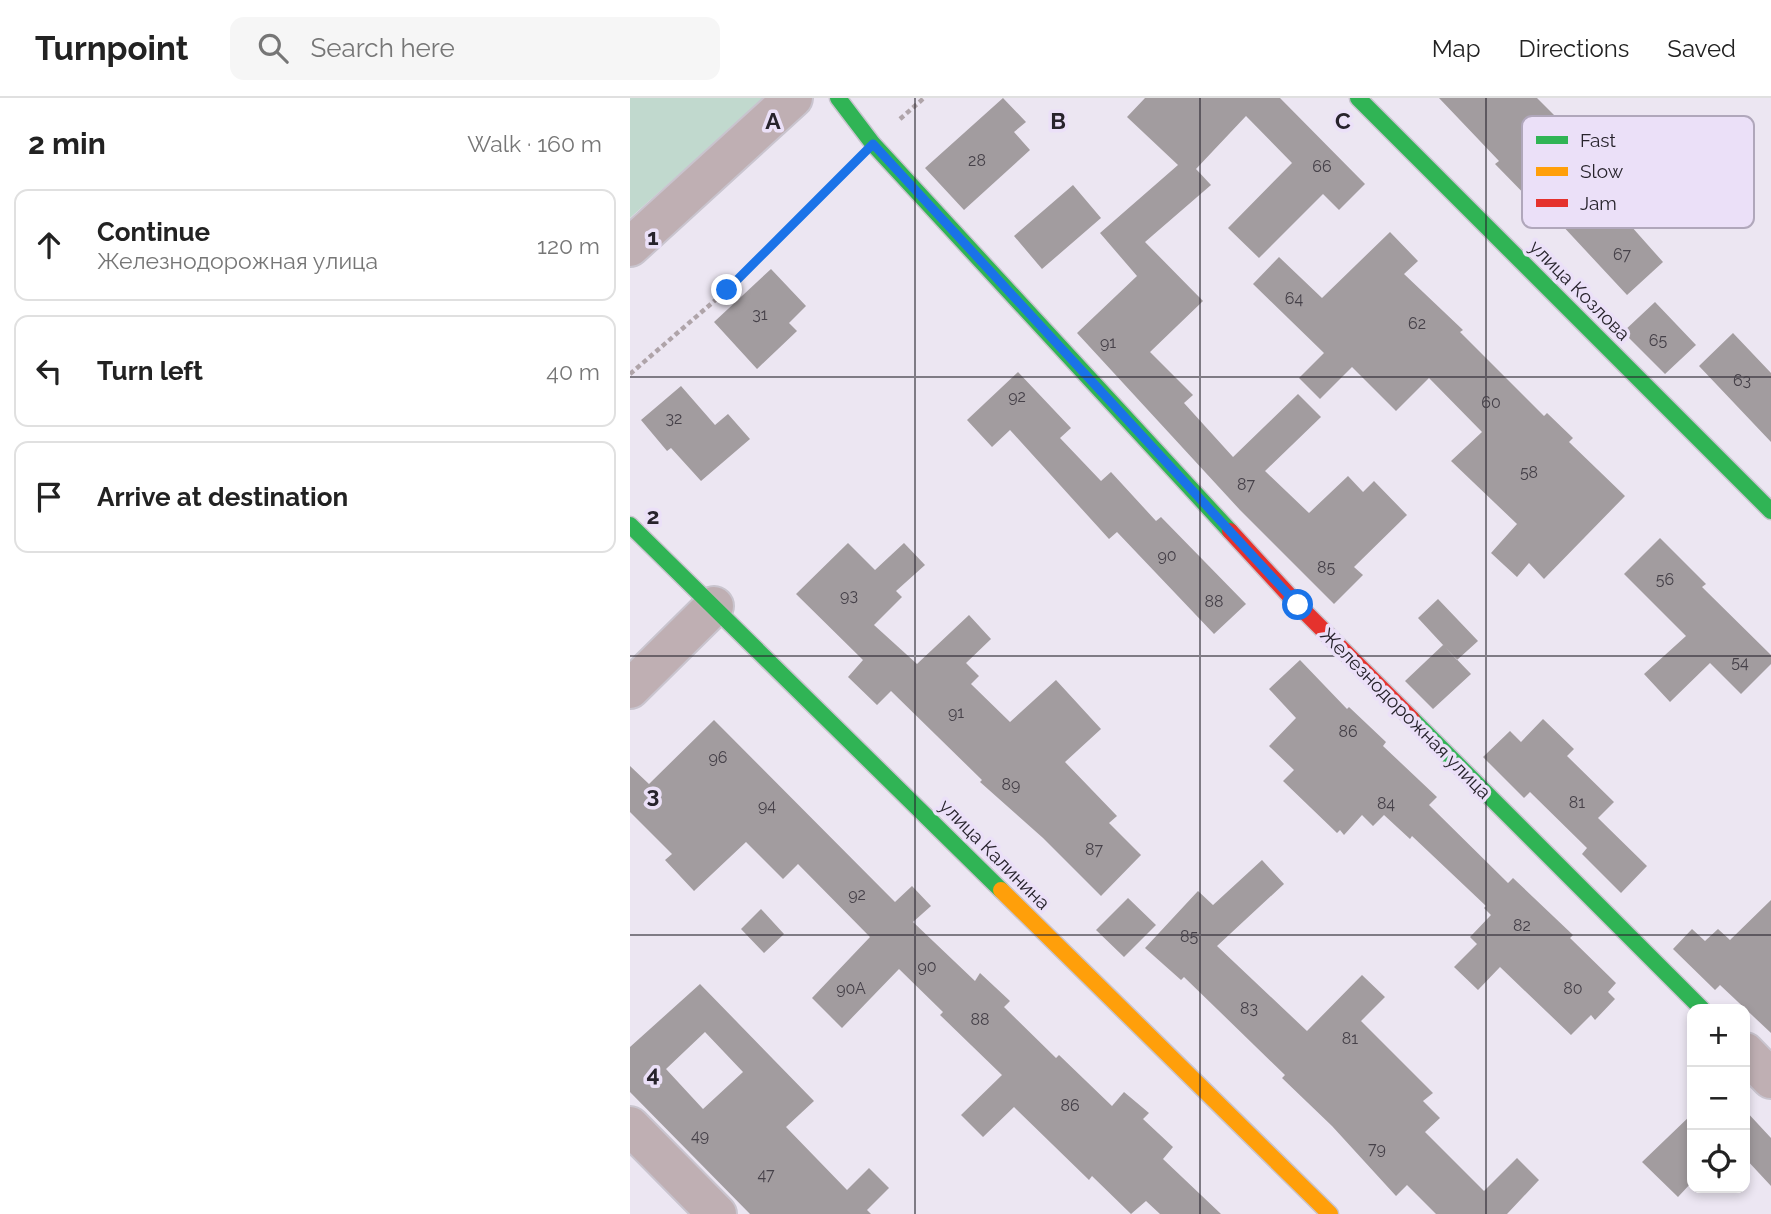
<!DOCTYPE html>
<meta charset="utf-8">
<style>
:root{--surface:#fff;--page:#f6f6f6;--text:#222;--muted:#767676;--line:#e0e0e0}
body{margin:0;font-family:Raleway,sans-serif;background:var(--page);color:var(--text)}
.controls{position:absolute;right:21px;bottom:21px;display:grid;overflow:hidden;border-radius:14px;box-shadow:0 4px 10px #0003}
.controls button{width:63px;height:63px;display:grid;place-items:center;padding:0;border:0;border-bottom:2px solid var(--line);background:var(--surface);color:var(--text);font:35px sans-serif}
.stop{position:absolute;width:21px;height:21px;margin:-16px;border:5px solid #1a73e8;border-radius:50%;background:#fff}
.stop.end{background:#1a73e8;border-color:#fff;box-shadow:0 2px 7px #0008}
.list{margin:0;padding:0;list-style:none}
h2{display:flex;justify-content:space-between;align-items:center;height:91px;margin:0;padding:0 28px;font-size:30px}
h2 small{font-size:23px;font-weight:400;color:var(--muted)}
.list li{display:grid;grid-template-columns:46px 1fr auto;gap:21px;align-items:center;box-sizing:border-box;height:112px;margin:0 14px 14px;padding:0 14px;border:2px solid var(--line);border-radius:14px}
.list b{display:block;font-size:26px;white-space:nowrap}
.list p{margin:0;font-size:23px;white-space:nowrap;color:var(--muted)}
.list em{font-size:23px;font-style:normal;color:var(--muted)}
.icon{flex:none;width:38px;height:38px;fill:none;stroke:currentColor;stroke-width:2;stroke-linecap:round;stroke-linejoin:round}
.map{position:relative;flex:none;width:1141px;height:1116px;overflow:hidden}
header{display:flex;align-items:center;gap:42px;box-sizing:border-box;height:98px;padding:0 35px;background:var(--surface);border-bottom:2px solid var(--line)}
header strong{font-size:33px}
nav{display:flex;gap:38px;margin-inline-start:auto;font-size:24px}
.search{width:490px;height:63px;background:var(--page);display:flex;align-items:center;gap:18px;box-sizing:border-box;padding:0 24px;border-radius:14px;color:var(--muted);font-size:26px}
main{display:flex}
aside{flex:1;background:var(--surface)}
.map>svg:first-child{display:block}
.green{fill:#c1d9ce}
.building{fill:#a29c9f;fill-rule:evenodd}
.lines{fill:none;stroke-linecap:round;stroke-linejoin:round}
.street-casing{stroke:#c9c4ce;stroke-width:42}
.fast-casing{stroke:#c9c4ce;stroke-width:19}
.slow-casing{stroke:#c9c4ce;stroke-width:19}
.jam-casing{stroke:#c9c4ce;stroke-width:19}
.path{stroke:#afa4a9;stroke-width:4.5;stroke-dasharray:5 3.5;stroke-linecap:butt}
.street{stroke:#bfafb3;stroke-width:38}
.fast{stroke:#30b455;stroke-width:16}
.slow{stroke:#ff9f0a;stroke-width:16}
.jam{stroke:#e5322d;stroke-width:16}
.route{stroke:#1a73e8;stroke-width:9}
.grid{fill:none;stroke:#27232c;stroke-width:2;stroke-opacity:0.55}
.labels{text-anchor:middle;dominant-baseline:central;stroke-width:7;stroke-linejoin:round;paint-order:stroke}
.number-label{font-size:16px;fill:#464149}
.street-label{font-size:19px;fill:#27232c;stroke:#ebe0f8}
.key{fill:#ebe0f8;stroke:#b0a7bb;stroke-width:2}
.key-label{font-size:19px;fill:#27232c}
.grid-label{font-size:23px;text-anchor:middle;font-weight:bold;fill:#27232c;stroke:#ebe0f8;stroke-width:7;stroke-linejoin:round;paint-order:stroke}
</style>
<header>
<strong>Turnpoint</strong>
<div class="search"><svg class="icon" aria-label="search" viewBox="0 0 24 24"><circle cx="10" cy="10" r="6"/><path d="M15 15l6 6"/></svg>Search here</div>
<nav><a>Map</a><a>Directions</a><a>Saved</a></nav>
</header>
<main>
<aside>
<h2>2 min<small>Walk · 160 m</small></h2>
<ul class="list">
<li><svg class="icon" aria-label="ahead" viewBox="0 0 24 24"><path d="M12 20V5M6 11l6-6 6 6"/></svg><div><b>Continue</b><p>Железнодорожная улица</p></div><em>120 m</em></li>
<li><svg class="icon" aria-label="left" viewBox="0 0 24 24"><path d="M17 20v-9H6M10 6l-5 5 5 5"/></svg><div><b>Turn left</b></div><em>40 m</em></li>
<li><svg class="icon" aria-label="arrive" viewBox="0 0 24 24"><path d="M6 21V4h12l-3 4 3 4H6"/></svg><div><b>Arrive at destination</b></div></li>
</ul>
</aside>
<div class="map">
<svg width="1141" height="1116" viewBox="0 0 1141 1116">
<rect width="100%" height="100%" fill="#ece6f2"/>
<path class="green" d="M0,0H135L0,120Z"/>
<path class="building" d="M373,0L396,24L384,34L400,52L334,112L295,70Z
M515,0H650L735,86L709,112L693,96L629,160L598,130L662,65L616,18L566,71L581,87L515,144L573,203L520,254L563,297L554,305L603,359L668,296L691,319L635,373L679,415L718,378L733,394L744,383L777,417L724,469L733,477L704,506L610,412L447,235L507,178L470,135L548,67L497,19Z
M809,0H907L937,30L921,47L961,88L1026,24L1066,64L1001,128L1033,164L997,197L916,110L912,114L865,66L869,63Z
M443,87L471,120L412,171L384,138Z
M760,134L788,163L774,176L833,232L830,234L914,318L917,315L943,340L939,344L995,398L914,481L899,465L887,479L861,455L887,426L821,363L852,334L799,280L766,313L722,269L690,301L669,280L694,255L623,186L649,159L692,200Z
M141,171L176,208L159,225L167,233L127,271L84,224Z
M1025,204L1066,247L1035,276L993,234Z
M1103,235L1141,275V344L1069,268Z
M388,274L441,330L430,340L471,383L481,374L526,423L531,419L616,506L584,536L487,434L479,441L380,332L362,349L337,322Z
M51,288L85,327L98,316L120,341L71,383L41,350L37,353L11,322Z
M1030,440L1076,486L1072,489L1141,557V566L1111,596L1080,565L1040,604L1014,576L1056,538L994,476Z
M218,445L245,472L274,445L295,467L266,493L272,499L244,527L287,566L339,517L361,541L336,565L349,578L341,586L380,624L426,582L471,631L435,664L487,718L479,725L511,757L471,798L413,740L350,684L352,682L261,593L247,607L218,579L233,562L166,496Z
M808,501L848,543L827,562L788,520Z
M813,547L841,576L803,611L775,583Z
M670,562L717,611L719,609L756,644L753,648L807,699L799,707L878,785L883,780L943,837L940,840L986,885L978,894L985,901L965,922L961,917L941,937L870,869L848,892L824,869L847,846L840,839L861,817L854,810L856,808L782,738L780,741L754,717L743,728L732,717L714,737L710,732L707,735L653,683L664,672L639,648L666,620L639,591Z
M913,621L944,651L937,658L984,704L968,720L1017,768L991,795L952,756L957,750L900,694L894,700L853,659L880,633L891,644Z
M84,622L265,804L282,788L301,808L283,824L345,883L350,875L380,903L374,909L426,960L429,957L482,1008L494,994L519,1015L513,1021L543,1049L533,1061L591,1116H530L516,1103L501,1116L462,1078L459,1082L384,1009L353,1039L331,1017L372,977L310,917L313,914L269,871L212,930L182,900L240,839L168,766L153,781L116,744L64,793L35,762L42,756L0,714V668L19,686Z
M632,762L654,786L587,848L677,933L732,877L755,899L731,923L803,995L793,1003L810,1020L795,1034L854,1093L887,1060L909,1082L877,1116H806L777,1087L766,1098L702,1028L652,980L655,977L554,879L551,882L515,850L568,793L583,807Z
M498,800L526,827L494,859L466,832Z
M1141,802V935L1090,887L1085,892L1043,851L1062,831L1075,843L1088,831L1100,842Z
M131,811L154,836L134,855L111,831Z
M70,886L184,1003L156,1029L217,1092L239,1070L259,1090L237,1112L241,1116H120L0,994V949ZM75,934L113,974L73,1011L36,971Z
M1115,1012L1141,1040V1088L1115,1060Z
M1062,1016V1084L1048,1099L1012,1064Z"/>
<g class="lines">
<g class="street-casing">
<path id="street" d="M0,149L163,0
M0,591L84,508
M1115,954L1141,981
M0,1028L87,1116"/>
</g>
<g class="fast-casing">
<path id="fast" d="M208,0L243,46L600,433
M728,0L1141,413
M0,427L371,792
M782,621L1072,911"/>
</g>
<g class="slow-casing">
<path id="slow" d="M371,792L700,1116"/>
</g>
<g class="jam-casing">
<path id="jam" d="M600,433L668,507L782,621"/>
</g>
<path class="path" d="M270,21L294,0
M0,276L97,192L218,71"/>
<use href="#street" class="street"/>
<use href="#fast" class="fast"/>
<use href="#slow" class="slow"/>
<use href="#jam" class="jam"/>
</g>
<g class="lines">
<path class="route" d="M97,192L243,46L668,507"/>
</g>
<path class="grid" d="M285,0V1116M570,0V1116M856,0V1116M0,279H1141M0,558H1141M0,837H1141"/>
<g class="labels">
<g class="number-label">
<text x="347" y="62">28</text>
<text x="692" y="68">66</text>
<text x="992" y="156">67</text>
<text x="664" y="200">64</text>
<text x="130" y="216">31</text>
<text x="787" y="225">62</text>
<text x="1028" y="242">65</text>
<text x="478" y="244">91</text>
<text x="1112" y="282">63</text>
<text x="387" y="298">92</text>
<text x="861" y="304">60</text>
<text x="44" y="320">32</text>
<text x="899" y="374">58</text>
<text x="616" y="386">87</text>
<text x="537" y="457">90</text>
<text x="696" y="469">85</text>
<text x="1035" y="481">56</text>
<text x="219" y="497">93</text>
<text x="584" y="503">88</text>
<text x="1110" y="564">54</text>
<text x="326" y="614">91</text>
<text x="718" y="633">86</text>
<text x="88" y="659">96</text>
<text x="381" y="686">89</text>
<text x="947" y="704">81</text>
<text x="756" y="705">84</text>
<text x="137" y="707">94</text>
<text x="464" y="751">87</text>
<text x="227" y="796">92</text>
<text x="892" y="827">82</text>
<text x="559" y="838">85</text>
<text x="297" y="868">90</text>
<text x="221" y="890">90А</text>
<text x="943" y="890">80</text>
<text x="619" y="910">83</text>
<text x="350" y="921">88</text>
<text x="720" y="940">81</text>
<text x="440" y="1007">86</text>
<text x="70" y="1037">49</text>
<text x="747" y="1050">79</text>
<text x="136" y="1076">47</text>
</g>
<g class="street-label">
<text transform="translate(950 192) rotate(45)">улица Козлова</text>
<text transform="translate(776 615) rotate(45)">Железнодорожная улица</text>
<text transform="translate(365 756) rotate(45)">улица Калинина</text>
</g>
</g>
<rect x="892" y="18" width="232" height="112" rx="10" class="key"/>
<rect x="906" y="38" width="32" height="8" fill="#30b455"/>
<rect x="906" y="69" width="32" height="9" fill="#ff9f0a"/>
<rect x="906" y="101" width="32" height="8" fill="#e5322d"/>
<g class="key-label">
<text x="950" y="49">Fast</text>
<text x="950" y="80">Slow</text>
<text x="950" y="112">Jam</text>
</g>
<g class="grid-label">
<text x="143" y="31">A</text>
<text x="428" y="31">B</text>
<text x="713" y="31">C</text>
<text x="23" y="147">1</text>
<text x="23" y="426">2</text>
<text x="23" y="705">3</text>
<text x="23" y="984">4</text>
</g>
</svg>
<div class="controls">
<button>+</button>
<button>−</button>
<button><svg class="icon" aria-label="locate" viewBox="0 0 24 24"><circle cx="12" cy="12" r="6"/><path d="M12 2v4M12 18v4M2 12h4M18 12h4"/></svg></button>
</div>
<div class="stop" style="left:668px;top:507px"></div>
<div class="stop end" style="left:97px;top:192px"></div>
</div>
</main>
